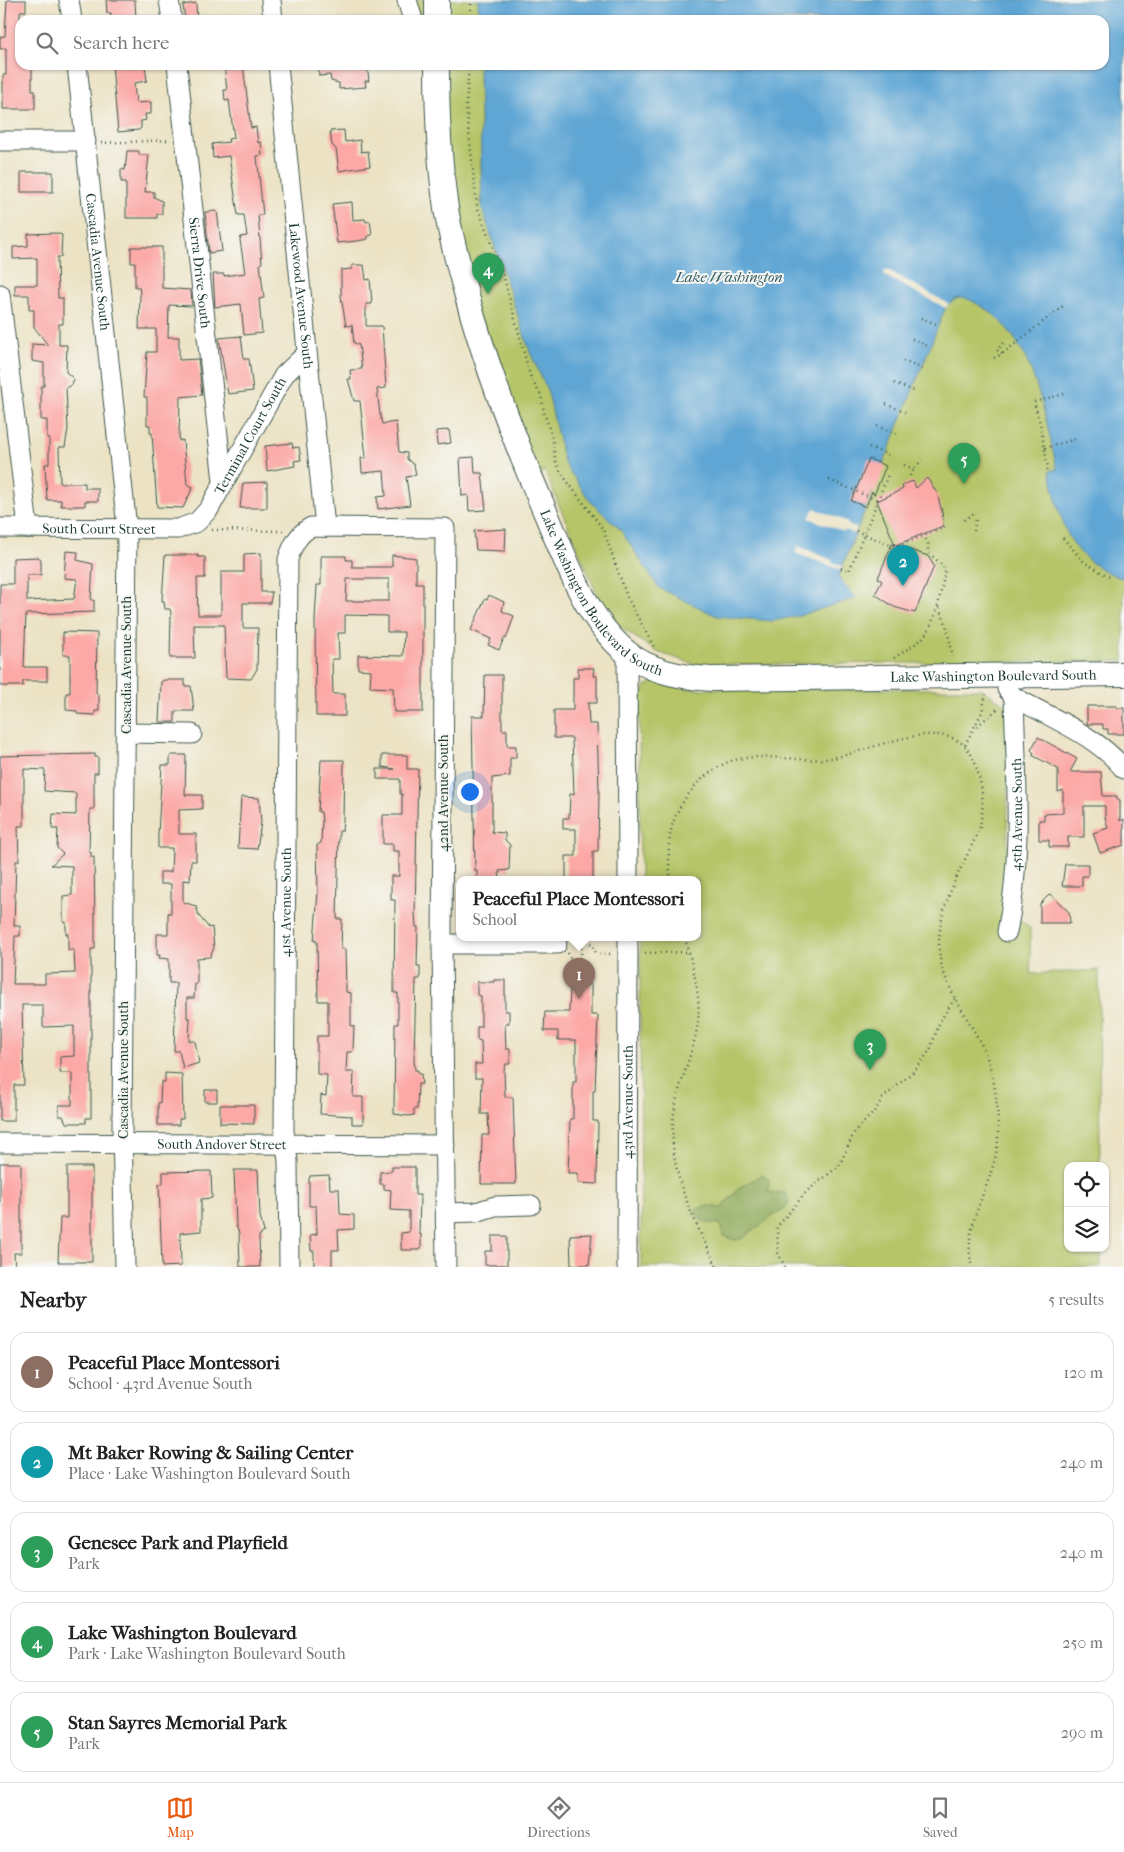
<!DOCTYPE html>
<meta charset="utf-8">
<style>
:root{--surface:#fff;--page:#f2f2f2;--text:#222;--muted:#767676;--line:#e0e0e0;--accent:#ea580c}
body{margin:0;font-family:"IM FELL French Canon",serif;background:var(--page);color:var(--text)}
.controls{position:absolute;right:15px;bottom:15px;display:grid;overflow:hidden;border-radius:10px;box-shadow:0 1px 4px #0004}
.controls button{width:45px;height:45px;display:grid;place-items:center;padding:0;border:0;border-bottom:1px solid var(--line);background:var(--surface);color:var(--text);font:25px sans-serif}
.you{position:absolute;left:469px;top:791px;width:18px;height:18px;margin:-12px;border:4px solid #fff;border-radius:50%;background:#1a73e8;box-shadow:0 0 0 8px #1a73e833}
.badge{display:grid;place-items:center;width:32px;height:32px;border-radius:50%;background:var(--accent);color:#fff;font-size:16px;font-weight:700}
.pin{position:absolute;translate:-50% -41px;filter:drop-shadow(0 1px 2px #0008)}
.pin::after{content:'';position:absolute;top:26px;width:18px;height:15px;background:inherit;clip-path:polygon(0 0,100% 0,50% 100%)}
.popup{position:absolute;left:456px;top:876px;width:245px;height:65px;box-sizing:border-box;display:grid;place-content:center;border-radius:10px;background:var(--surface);filter:drop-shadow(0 1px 4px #0005);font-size:16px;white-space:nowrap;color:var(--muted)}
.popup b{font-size:19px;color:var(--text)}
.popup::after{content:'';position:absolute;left:50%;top:100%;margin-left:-10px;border:10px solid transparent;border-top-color:var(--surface)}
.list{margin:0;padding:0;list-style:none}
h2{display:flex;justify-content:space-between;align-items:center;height:65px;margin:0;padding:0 20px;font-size:21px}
h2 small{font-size:16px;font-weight:400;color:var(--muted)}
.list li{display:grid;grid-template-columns:32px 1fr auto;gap:15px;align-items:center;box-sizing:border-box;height:80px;margin:0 10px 10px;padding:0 10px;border:1px solid var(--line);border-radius:15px}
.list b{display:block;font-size:19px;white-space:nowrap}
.list p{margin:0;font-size:16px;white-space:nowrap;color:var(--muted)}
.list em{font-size:16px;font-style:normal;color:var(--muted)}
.icon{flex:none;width:28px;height:28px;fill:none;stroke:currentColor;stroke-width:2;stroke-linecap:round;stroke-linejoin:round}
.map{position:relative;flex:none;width:1124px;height:1267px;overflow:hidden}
.search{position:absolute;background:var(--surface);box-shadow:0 1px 4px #0004;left:15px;right:15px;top:15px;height:55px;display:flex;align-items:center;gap:12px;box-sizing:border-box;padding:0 18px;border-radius:15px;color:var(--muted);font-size:19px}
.sheet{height:515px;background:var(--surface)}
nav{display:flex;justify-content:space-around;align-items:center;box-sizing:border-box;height:70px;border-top:1px solid var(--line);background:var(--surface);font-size:14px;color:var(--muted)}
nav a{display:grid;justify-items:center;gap:2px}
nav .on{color:var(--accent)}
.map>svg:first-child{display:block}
.green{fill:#b5c567;stroke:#6a814e}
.forest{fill:#90aa5c;stroke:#587448}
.water{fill:#5ea6d4;stroke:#3e7284}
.pier{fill:#ece3c5}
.building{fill:#fca8a6;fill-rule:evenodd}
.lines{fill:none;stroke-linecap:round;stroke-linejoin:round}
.minor-casing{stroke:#3e564a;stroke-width:21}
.major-casing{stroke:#3e564a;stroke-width:26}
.path{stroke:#3e564a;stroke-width:2.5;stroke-dasharray:1 4;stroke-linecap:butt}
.minor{stroke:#fff;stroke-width:19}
.major{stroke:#fff;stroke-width:24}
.labels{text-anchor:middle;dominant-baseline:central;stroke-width:4;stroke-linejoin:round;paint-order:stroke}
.street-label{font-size:14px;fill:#1f3d34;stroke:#f6f6f2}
.water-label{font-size:15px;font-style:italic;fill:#325c64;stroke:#f6f6f2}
</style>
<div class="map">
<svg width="1124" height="1267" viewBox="0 0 1124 1267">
<rect width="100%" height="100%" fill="#f6f6f2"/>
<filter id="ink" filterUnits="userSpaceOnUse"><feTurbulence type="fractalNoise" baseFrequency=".02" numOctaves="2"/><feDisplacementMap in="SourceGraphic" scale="10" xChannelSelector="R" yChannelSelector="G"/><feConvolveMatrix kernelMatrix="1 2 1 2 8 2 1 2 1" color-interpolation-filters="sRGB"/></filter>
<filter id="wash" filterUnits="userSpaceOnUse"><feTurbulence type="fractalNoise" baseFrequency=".0096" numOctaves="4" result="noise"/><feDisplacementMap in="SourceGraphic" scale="20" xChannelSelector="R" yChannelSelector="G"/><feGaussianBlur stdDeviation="1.12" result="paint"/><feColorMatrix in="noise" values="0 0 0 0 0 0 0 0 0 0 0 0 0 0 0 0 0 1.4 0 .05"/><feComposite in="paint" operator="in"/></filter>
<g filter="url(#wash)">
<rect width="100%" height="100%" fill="#ece3c5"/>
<path class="green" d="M407,0H478L479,20H413Z
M431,65H479L482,208L530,352L548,392L564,462L591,502L620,529L659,588L772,621L798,616L855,598L838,578L945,309C953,297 962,295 974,302C1033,330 1044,413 1057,469L1050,471C1061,524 1068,559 1124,579V661L697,665L657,652L623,629L603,608L544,470L534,487L475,328Z
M655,682L687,689H981L1008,706L1007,909L1030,928L1031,974L1099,970L1100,1166H1068V1248H1101V1267H641L640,938H698V880H640L639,702L646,686Z"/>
<path class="forest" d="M763,1174L769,1179L768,1192L786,1193L789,1202L784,1210L773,1216L741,1239L733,1240L723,1235L720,1224L706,1223L697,1217L696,1209L708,1206L721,1208L740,1187Z"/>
<path class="water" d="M478,0H1124V579C1067,559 1061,524 1050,471L1057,469C1044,412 1033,330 974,302C962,295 953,297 945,309L838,577L856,598L798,616L772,621L717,616L659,588L620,529L591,502L564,463L548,392L530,352L482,208L479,65H1104V20H479Z"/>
<path class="pier" d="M888,270L949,304L946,308L885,276L884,272Z
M814,508L848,522L847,524L857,528L855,534L845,530L844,532L809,518Z
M798,546L832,560V562L842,566L841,570L795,553Z"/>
<g id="blocks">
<path class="building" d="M7,0H26V11H20V65H32V90H35V109H3V75H6V48L0,49V37L5,36Z
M106,0H135L136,20H111V13H107Z
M196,3L197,20H185L183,5Z
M112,65H145L147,81L134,83L136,103L151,102V114H145L146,120L141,121V128L139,130L118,132Z
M224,65H243L251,128L256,127L258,143L261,142L262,155L257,156L263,215H258L262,263L260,264L264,298L259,299L262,333L244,335L241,304L215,307L213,274H224V276L245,273L240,240L241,237L247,236L244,215H238L229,156L213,158L212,144L229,142L228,139L234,138L229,100L225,101L224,90H227Z
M318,65H367L369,81H365L366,87L339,89V83L331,81L330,75L319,76Z
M344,130L345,142L360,140L361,152L368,151L370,166L339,171L336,149L332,145L330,131Z
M127,151H139V155H149L145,192H154V197L162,201V214H157V218H126V182H121V169L125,170Z
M21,172H53V192H21Z
M352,202L353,220L365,219L366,222L370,221L372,235L368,236V239L357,241L337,243L332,204Z
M217,211L222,251L209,253L205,212Z
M56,233L62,235L61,257H57L58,298H63V324H59V345H67L66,372L74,379L72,384L66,388L68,429L65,447H59L60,483H85V488H98V501H85V506H61V500H47L45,464H49V438H47V420H41V386H44V363L32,361V344L48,345L34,327V310H29V295H15V285H37V258L13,259V247L28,246V234Z
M131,247H162V288L191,290L192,306L169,305L168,337H179V360L198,359L202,395L180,397L179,441L183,440L187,484L193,487L183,508L157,507L152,433H150V425H147V397H144L147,352H156V329H139L140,294L139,287H135V263H131Z
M352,265H364L366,280L370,279L372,304H366V326H382L386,388L377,389L380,415L382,424L396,422L399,452L407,453V459L414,465L416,475L406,477L410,505L378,509L377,497L386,496L384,471L362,473L361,458H366L360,401H354L348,379H351L350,370L362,369L359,345L354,343L352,325L346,326L341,296V270L352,269Z
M241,336L244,359H249L253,391L228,394L219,338Z
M449,430L451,443L437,445L436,431Z
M292,443L293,448L299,447L301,460L294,461L295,466L267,471L265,446Z
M474,457L475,473H482L486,510L469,511L468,495L462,496L460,458Z
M869,459L886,466L874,495L872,491L866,507L851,501Z
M927,478L937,493L942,512L943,526L896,545L928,556L934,566L915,613L894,607L875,594L882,581L878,578L892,544L895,545L877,501L903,489L902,485L913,481L916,488Z
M267,482V508H240L243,483Z
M506,529L505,551L476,550L474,531Z
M66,551L78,552L77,560L93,564L91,600H94V612L26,614L24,667H47V681H23V686H0V584H13V558L38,557L41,559V575H27V601L74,599L77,579L64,578Z
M261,553V592H272L270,603H243V628H258L257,669L251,679L226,678L224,625H194L195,658H170L171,613L170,609H165L164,601H162L165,555H198L197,557H205V578H197L198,615H221V572H244V554Z
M392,555L416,558V583H423V712H394L393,688L370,687L371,670L358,669V655L403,656L404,632H387V616L345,615V633H338L339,659H332L333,694H345V716H316L315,619L317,585H321V556H346V560H352V567H392ZM347,579H389V601H346Z
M489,595L504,602L502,611L514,616L506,639L504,638L499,650L488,645L491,639L471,630L485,599L487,600Z
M63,632L97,633L96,694H99V711H95V715L77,714V711L66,710V693H70V655H63Z
M578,668H594L593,676H597V703H588L589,724H597L599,791L598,851H593V880H566V856H576V829H563V818H569L570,794H574L572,738H554V710H573V678H578Z
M485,675H502V730H507V746H516V758H510V776L492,778V832L505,833V840L510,845L509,870L499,871L500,880H477V871H475L472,716H484Z
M164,680H185V686H191L194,711H175V722H159L161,682Z
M1087,706H1117V708H1124V734H1108V729H1103V724H1087Z
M1038,737L1077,759L1070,772H1101L1103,796H1117V799L1120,800V821L1124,819V845L1100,853L1093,833L1108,828L1105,817V806H1084V837H1068V847H1049V840H1039V820H1044V814L1063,813V790L1058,792V769L1032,755L1034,753L1031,750Z
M95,754V757H98V773H94V809H90L89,852H91V857H94L95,920V949H91V1118H86V1123H66L63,1116H59V1105H72V1073H60V1057L74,1056V1026L43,1027V1005H22L24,1085H14V1121H0V756ZM24,769L45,770L44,791L76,793V815L53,814L52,829H58L57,848L63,854L51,865L72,866V895L63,896V922H66V934H68V950H74L75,973L45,974V984H13L15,936H20V926H14L16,861H19L18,826H24Z
M173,755H186L185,795H202V809L179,810V834H196V861H191L190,881L183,880V902L196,906L199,916L209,928L212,927L214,948L210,957L197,958V984H195L194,998H187V1018H190L189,1041H195L199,1063L183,1068L179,1051H174L176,983H169V959L159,958L160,955H157V934H168V913H171V884H160V872H171L172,848H158V835L162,765H170V756Z
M382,755H407V769H418L415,914L416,927H418L417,966H420V979H416L414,1060L415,1070H418V1074H421L422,1084H418V1087L417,1109H414V1115L409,1116L394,1114L395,1024H398V993H394L395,900H391V876H399V851H393V844H383V815H402V794H400V779H377V769H395L382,767Z
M321,760H344L343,820L342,831H339L337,919H342L341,949H345L346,992L351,993V1026H354L353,1050L352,1052H347L346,1072H354L353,1097H363V1124H352V1116L320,1114L321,1095L326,1096L327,1075L317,1074V1036H328V1001H318L317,941H314L318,892L317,845L321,843L322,821L321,812H318Z
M241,797L259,798L261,822L257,849L238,848Z
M1065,864H1088V876H1082V886H1062Z
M1050,894L1069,912L1070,923H1040V904Z
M494,980H505V1011H509V1023H505L506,1049H510V1064H506L504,1070L505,1097H513L516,1184H481L482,1135H489L488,1114H481L482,1078H475V1064H482L481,1041L477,1040V1027H481V996L477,995V982H494Z
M584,984L591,985V1015H598L595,1091H593V1121H598L597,1184L578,1183V1173H568L570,1119H573V1082H576V1040H558V1031H544L545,1012H569L570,989H580Z
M165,1073L182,1074L183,1119H179V1125H158V1103H160L161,1082H165Z
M205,1090H217V1102H205Z
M220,1105H254V1124L220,1123Z
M0,1163H21V1253H14L15,1267H0Z
M67,1167H92V1262H58L60,1218H67Z
M392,1167H415V1195H420L419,1234H421V1248L418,1250H401V1233L409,1232V1211L390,1210L391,1190L384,1189V1184H380V1172L392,1171Z
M234,1170H258L260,1216L264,1232L259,1236L260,1267H240L239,1233L236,1226Z
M211,1171L212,1198L201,1199V1231L180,1233L181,1266L162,1267L159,1184H163V1172Z
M329,1175L330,1189H339L340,1214L354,1215V1229L338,1230L339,1250H332V1267H314V1251H311L310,1235L317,1234L316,1206H309V1179L310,1176Z
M592,1234L589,1265H571L570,1235Z
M492,1236H507V1265H485V1251H492Z"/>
</g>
</g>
<g filter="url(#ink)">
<use href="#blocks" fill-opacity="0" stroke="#3e564a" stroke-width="1"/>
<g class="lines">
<g class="minor-casing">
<g id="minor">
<path d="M69,0L72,20"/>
<path d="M169,0L172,20"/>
<path d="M271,0L273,20"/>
<path d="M407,0L413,20"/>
<path id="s1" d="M77,65L127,528L122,1128L125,1267"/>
<path id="s2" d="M177,65L223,481"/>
<path id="s3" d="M278,65L325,527"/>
<path d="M0,141H86"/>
<path d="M0,294L28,528"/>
<path id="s4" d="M0,528L178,529L197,522L209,509L284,375L306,354"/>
<path d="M627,653L628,880"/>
<path d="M1007,689L1014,697C1051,718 1096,735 1124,769"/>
<path d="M126,733L192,734"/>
<path id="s5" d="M1007,932C1023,855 1016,775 1014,697"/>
<path d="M442,944H557"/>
<path id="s6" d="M0,1143L445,1145"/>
<path d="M446,1213L476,1212L495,1206L531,1205"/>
<path id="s7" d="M289,1267L288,1161L284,1131L288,559C293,545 298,534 311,527L445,528L442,944L446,1267"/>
<path id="s8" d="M627,1267L628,938"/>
</g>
</g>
<g class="major-casing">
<g id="major">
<path d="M437,0V20"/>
<path id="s9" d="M437,65C437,113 439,161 446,208C450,235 458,263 465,289C486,367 515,442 547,516C567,563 586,618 626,652C650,672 681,677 711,679L1124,674"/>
</g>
</g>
<path class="path" d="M471,20V0
M469,65L466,106L477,206L503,274L531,379L541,395L544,412L553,441L555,459L561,473L603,529L627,597L655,649
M101,143L171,140
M921,318L939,325
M912,339L930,347
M1002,354L997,350L1004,343
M994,358L1002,354L1063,306
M903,361L923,369
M894,383L914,391
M886,404L905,412
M877,426L897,434
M869,447L888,455
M1045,448L1076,439
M904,465L914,469
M1047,470L1048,468L1040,423L1034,402L1064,394
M910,476L914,469L922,460
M829,480L877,500
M964,520L976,512
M212,530L284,531
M856,531L895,547L946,527
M974,531L976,518
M1063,538L1084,562L1111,578
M841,568L849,571L888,475
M939,608L946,624L953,656
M894,658L921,640L930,628L938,606L945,571L943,566L928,552V544L924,535
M977,726L1000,707
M965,745L982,712L986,694
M671,880C668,861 667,839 674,820C685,791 714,761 745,758C774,754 803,763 832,758C872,752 958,704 976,766C983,788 985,807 979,830C963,866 938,905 939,947C940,986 971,1018 985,1053C996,1080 998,1107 998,1135C998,1180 960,1221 972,1267
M685,938C694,972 704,1003 695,1038C688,1067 675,1093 673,1123C669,1175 695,1222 717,1267
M568,953L571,961L577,963L581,955L582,943L585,941L592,944L596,953L612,954
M645,953L688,952
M785,1267L778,1253L777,1227L807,1191L839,1166L855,1131L875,1111L882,1099L914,1071L930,1050L940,1021L956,997"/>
<use href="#minor" class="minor"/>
<use href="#major" class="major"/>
</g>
</g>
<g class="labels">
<g class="street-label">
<text stroke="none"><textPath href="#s1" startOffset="198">Cascadia Avenue South</textPath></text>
<text stroke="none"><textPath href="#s2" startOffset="209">Sierra Drive South</textPath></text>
<text stroke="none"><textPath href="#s3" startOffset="232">Lakewood Avenue South</textPath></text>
<text stroke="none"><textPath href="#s4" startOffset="300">Terminal Court South</textPath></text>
<text stroke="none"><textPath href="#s4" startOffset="99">South Court Street</textPath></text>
<text stroke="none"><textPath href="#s9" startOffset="565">Lake Washington Boulevard South</textPath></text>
<text transform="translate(126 665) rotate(-90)">Cascadia Avenue South</text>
<text stroke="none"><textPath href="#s9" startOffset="1000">Lake Washington Boulevard South</textPath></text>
<text transform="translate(443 793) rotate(-90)">42nd Avenue South</text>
<text stroke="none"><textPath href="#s5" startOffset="118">45th Avenue South</textPath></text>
<text stroke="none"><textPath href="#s7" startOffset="365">41st Avenue South</textPath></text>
<text transform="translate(123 1070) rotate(-90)">Cascadia Avenue South</text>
<text stroke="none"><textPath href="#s8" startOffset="165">43rd Avenue South</textPath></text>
<text stroke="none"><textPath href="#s6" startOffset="222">South Andover Street</textPath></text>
</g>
<g class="water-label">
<text x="729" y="277">Lake Washington</text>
</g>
</g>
</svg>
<div class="controls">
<button><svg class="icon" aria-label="locate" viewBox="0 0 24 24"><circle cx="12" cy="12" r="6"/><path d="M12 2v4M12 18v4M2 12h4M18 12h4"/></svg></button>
<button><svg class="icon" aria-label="layers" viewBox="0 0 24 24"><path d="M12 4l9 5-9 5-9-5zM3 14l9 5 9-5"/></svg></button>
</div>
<div class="you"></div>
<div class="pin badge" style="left:579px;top:999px;background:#8d6e63">1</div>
<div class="popup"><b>Peaceful Place Montessori</b>School</div>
<div class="pin badge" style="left:903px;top:586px;background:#0f9aa8">2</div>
<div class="pin badge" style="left:870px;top:1070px;background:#2e9e5b">3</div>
<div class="pin badge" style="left:488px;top:294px;background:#2e9e5b">4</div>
<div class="pin badge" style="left:964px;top:484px;background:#2e9e5b">5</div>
<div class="search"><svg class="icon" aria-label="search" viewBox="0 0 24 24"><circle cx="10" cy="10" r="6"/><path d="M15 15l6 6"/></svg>Search here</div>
</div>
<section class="sheet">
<h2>Nearby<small>5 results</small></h2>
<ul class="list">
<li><span class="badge" style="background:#8d6e63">1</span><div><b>Peaceful Place Montessori</b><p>School · 43rd Avenue South</p></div><em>120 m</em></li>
<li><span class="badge" style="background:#0f9aa8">2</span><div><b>Mt Baker Rowing &amp; Sailing Center</b><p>Place · Lake Washington Boulevard South</p></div><em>240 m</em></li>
<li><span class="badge" style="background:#2e9e5b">3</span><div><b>Genesee Park and Playfield</b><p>Park</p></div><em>240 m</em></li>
<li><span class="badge" style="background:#2e9e5b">4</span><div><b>Lake Washington Boulevard</b><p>Park · Lake Washington Boulevard South</p></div><em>250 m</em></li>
<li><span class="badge" style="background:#2e9e5b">5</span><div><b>Stan Sayres Memorial Park</b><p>Park</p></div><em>290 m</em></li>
</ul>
</section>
<nav>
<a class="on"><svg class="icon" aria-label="map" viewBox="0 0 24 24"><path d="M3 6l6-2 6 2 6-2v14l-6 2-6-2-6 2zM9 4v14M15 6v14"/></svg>Map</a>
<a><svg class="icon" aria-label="directions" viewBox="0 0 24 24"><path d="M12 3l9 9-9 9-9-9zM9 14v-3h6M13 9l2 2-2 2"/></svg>Directions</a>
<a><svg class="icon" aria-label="saved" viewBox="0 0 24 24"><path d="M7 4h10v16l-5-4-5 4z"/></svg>Saved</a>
</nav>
